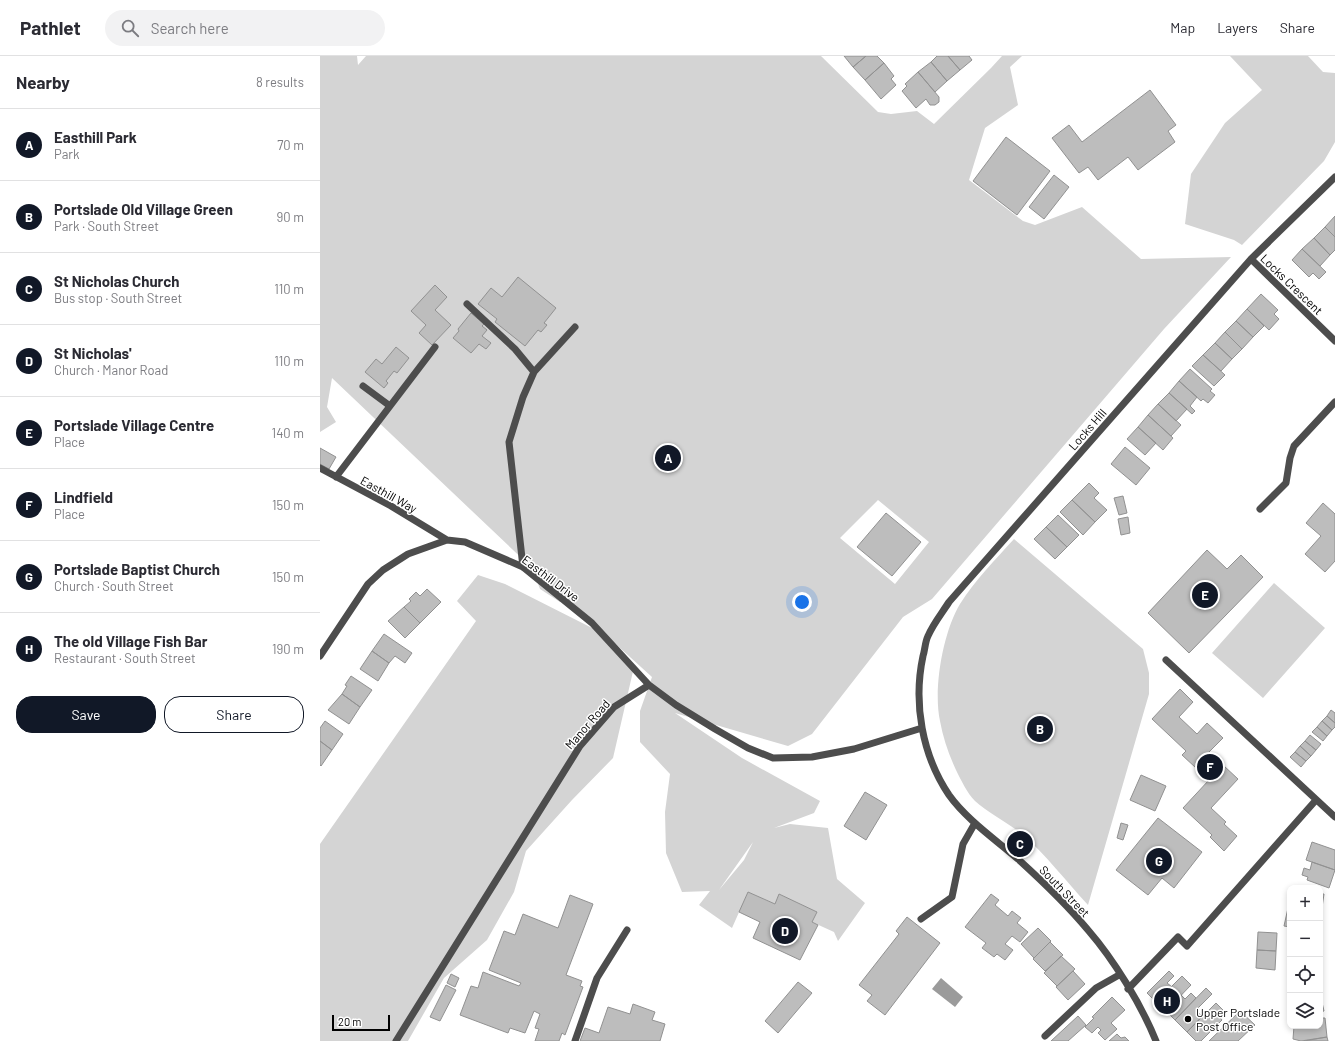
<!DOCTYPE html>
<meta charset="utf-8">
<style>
:root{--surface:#fff;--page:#f2f2f3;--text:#2b2b33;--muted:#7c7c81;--line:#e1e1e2;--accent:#111827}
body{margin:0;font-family:Barlow,sans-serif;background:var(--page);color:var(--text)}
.controls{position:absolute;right:12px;bottom:12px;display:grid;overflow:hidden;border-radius:8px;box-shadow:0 2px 6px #0003}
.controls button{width:36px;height:36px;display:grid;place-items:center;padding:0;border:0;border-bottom:1px solid var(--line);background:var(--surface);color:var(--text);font:20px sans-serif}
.scale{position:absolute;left:12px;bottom:10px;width:58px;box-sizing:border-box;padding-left:4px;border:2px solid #000;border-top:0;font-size:11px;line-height:14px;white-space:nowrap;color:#000;-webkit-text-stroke:3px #fff;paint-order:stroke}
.you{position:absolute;left:482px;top:546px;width:14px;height:14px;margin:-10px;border:3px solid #fff;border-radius:50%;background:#1a73e8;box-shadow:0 0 0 6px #1a73e833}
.badge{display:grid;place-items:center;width:26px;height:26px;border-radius:50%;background:var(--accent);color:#fff;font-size:13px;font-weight:700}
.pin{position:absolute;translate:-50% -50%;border:2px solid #fff;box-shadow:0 1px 4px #0006}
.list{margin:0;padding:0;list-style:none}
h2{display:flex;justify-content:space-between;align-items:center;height:52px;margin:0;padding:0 16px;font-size:17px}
h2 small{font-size:13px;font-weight:400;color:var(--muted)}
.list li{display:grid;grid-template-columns:26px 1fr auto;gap:12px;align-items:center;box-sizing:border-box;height:72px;padding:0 16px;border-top:1px solid var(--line)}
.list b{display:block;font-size:15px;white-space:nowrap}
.list p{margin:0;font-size:13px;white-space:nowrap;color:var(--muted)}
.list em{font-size:13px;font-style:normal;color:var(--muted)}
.actions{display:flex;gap:8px;padding:12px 16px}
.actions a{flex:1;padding:9px 0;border:1px solid var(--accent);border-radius:16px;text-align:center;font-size:14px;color:var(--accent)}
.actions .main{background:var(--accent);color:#fff}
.icon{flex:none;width:22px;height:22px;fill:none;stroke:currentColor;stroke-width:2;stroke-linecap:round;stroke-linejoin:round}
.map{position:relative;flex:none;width:1015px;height:985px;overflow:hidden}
header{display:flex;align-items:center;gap:24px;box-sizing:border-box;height:56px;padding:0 20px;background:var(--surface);border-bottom:1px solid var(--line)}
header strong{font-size:19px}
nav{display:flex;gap:22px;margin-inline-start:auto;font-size:14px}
.search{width:280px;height:36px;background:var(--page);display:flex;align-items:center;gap:10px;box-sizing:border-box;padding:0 14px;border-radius:22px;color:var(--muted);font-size:15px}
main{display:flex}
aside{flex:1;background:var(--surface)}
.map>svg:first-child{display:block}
.green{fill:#d4d4d4;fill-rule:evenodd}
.water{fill:#9b9b9b}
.building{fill:#bdbdbd;stroke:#919191}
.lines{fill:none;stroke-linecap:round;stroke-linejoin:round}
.minor{stroke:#4d4d4d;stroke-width:7}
.poi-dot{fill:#000;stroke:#fff;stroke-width:1.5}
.labels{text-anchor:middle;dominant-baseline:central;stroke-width:3;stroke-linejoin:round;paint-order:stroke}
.street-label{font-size:12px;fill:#000;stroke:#fff}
.poi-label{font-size:12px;fill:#000;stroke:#fff;text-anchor:start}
</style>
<header>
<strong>Pathlet</strong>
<div class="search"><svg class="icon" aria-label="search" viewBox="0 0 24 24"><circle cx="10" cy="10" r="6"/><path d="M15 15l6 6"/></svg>Search here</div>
<nav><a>Map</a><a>Layers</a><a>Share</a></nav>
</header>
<main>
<aside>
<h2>Nearby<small>8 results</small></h2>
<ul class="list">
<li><span class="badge">A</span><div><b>Easthill Park</b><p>Park</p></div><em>70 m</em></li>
<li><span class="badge">B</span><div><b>Portslade Old Village Green</b><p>Park · South Street</p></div><em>90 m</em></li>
<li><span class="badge">C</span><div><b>St Nicholas Church</b><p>Bus stop · South Street</p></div><em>110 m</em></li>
<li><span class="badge">D</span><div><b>St Nicholas'</b><p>Church · Manor Road</p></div><em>110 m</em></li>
<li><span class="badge">E</span><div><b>Portslade Village Centre</b><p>Place</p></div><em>140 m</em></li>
<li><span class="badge">F</span><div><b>Lindfield</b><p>Place</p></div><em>150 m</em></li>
<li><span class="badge">G</span><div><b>Portslade Baptist Church</b><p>Church · South Street</p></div><em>150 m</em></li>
<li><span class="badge">H</span><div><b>The old Village Fish Bar</b><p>Restaurant · South Street</p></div><em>190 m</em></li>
</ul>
<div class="actions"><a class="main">Save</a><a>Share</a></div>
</aside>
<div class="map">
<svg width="1015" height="985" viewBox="0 0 1015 985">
<rect width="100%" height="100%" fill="#fff"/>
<path class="green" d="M0,0H37L38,9L46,0H501L558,56L571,58L597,55L614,68L671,12L682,0H702L690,11L698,49L665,72L649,124L703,165L715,169L762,151L821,203L911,201L844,273L612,543L583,561L492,678L468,690L355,657L422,702L500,745L494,757L454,772L470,768L508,772L517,823L545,847L518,885L514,876L492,866L497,856L459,838L455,848L428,836L412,872L379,849L390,835L362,836L346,797L345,756L350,718L320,686V655L332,621L246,543L240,546L220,533L212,512L12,322L7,351L16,366L0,376ZM558,444L609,486L575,528L520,482ZM433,786L424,804L399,834Z
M910,0H988L1003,16L1015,17V86L1004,105L922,189L914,184L865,168L871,118L905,67L942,34Z
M694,483L823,593L829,617V638L768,849C746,825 726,799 702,778C688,767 667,756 655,745C647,737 641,724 636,714C629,699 623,682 620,665C613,633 623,576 640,548C655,524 675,504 694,483Z
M158,519L185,528L282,577L314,611L293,702L252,744L206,795L194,836L167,884L124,922L88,985H0V788L156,565L137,545Z
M954,527L1005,572L943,642L892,597Z"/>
<path class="water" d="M621,922L643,941L635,951L612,933Z"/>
<path class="building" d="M524,0H546L533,11Z
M546,0H557L564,7L545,24L533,11Z
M617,0H628L640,14L627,25L611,6Z
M628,0H649L652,4L640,14Z
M611,6L627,25L615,36L598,16Z
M564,7L574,20L571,23L576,29L561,43L545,24Z
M598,16L619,41V46L615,49H610L606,43L596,52L582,35L587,30L585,28Z
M830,34L856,69L848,75L855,86L818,114L808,101L778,124L768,111L759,117L732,82L749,69L762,86Z
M686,81L730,115L697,159L653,125Z
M734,119L749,131L724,163L709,151Z
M1015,160V181L1005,171Z
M1005,171L1015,181V194L1010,199L994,182Z
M994,182L1010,199L1000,210L982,193Z
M982,193L1006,216L999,223L993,217L989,221L972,204Z
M198,221L236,252L224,267L227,269L221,276L218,274L205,290L175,266L177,263L158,248L171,232L182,241Z
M115,229L127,241L115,254L131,269L112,289L99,277L106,269L91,255Z
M941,238L958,254L954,258L959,263L949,274L927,253Z
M927,253L944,270L933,281L916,265Z
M151,257L164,268L162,270L167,274L162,280L171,287L166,293L159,288L151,297L133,282L139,275L138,273Z
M916,265L933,281L922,293L905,276Z
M905,276L922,293L912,303L895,287Z
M895,287L912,303L901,315L883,299Z
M76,291L89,302L77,317L74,315L66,325L68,327L64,332L45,316L56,303L62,308Z
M883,299L905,319L894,330L872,310Z
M870,313L892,333L890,335L895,339L888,347L883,343L881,345L859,325Z
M859,325L877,341L870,350L875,355L872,358L849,337Z
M849,337L867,353L856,365L838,348Z
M838,348L861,369L851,380L828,359Z
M828,359L853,382L843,394L818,371Z
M818,371L836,387L825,399L807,383Z
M805,391L830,412L816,429L791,408Z
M0,392L16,401L9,413L0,408Z
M769,427L779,437L774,442L787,454L775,466L752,444Z
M803,440L807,457L799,459L794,442Z
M752,444L775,466L763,479L740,456Z
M1003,447L1015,458V505L1005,516L985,498L1001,480L986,467Z
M566,457L601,486L572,520L537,491Z
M738,459L759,479L747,491L726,471Z
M808,461L810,477L801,479L798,463Z
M726,471L747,491L735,503L714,483Z
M887,494L907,513L921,499L943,521L869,597L828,557Z
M107,533L121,546L100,567L84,551L91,545L89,543L96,536L100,540Z
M84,551L100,567L85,582L68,565Z
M64,578L92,597L85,607L75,600L69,607L52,595Z
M52,595L69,607L58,625L40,613Z
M31,620L52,634L40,651L22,638L27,630L25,629Z
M860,633L873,646L859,661L877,678L887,667L903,682L889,696L918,723L891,752L906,766L904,768L917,780L904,795L890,781L892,779L863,752L889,724L862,699L866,695L832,663Z
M22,638L40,651L29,668L8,654Z
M1011,654L1015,657V667L1007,660Z
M1007,660L1015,667V671L1012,674L1002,665Z
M5,665L23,678L12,694L0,685V672Z
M1002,665L1012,674L1007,680L997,671Z
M997,671L1007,680L1003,685L992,676Z
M990,679L1001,688L996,694L985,685Z
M0,685L12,694L1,710L0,709Z
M985,685L996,694L991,700L980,690Z
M980,690L991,700L986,705L975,696Z
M975,696L986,705L981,711L970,701Z
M821,719L846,730L835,755L810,744Z
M545,736L567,749L546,784L524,770Z
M838,762L882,796L854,832L842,822L828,839L796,814Z
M801,767L808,769L803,784L797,782Z
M992,786L1015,794V814L986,804Z
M992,806L1015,814L1009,832L987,824L988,821L982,819L984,812L990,814Z
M428,836L455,848L459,838L497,856L492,866L498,869L480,904L433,882L440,866L419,856Z
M671,838L679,844L675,849L688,860L692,855L701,862L697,867L708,876L700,886L692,880L685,888L693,894L685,904L677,898L674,901L662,892L666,887L645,871Z
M1000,838H1004L1001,858H1000Z
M250,839L273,848L246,919L262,925L260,930L263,931L245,979L242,977L239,985H215L219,973L215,972L220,958L214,955L205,977L190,972L188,977L140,959L151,930L158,932L163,916L199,930L201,927L169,914L184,875L195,879L203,858L238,872Z
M968,852L970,853V871L964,870Z
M587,861L620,887L565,959L547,945L552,939L539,929L579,878L576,875Z
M718,872L731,885L714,902L701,888Z
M938,876L957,877L956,895L937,894Z
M730,886L743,899L725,915L713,903Z
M937,894L956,895L955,914L936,912Z
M741,900L755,913L737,930L724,917Z
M753,915L765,928L748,944L736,931Z
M849,915L854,920L847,927L852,931L836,946L827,937Z
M131,918L139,922L135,931L127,927Z
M862,920L871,929L846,955L836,946Z
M478,926L492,937L458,977L445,965Z
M126,929L136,934L120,965L110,961Z
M886,932L892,938L876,954L882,960L867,976L855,964Z
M871,937L876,942L855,964L846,955L861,939L865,943Z
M1000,938L1004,955L1000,956Z
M792,941L805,954L791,967L797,973L785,984L778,977L781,974L778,971L772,977L765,971L774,962L772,961Z
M896,947L903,954L898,959L902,964L881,985H876L867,976Z
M313,948L335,956L332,964L345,968L340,985H260L265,972L279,977L288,951L310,958Z
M920,955L935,969L918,985H889Z
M758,960L766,969L748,985H731Z
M1000,962H1005L1007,981L981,985L973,983L974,970H1000Z
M797,978L801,982L805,981L809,985H789Z
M1007,981L1008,985H984Z"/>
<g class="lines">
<path class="minor" d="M931,203L1015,285
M147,248L195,293L214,316
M43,330L70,350
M0,412L71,450L127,484
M16,421L115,291
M940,453L966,427L970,402L974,390L1015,346
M203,511L189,386L203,341L214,316L255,271
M0,600L48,528L63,514L88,498L127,484L145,486L203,511L272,567L329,629
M846,604L1015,761
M601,863L632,841L643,788L655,767
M808,933L858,881L867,890L996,744
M725,980L776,932L799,919
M76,985L260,690L294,651L329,629L356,649L395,673L428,692L453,702L492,701L534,693L602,672
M255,985L277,922L307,874
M836,985C821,948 794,904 768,874C749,851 720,823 698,803C676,784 646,763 629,739C602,699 593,647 603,600C605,594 605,586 608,580C613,568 622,557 629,546L931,203L1015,121"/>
</g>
<circle class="poi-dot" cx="868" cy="963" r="4"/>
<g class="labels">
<g class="street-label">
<text transform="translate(972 228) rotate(44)">Locks Crescent</text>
<text transform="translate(767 373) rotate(-49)">Locks Hill</text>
<text transform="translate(69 438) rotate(29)">Easthill Way</text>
<text transform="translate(231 522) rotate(37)">Easthill Drive</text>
<text transform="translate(267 668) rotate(-49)">Manor Road</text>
<text transform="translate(745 835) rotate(46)">South Street</text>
</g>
<g class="poi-label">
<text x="876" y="956">Upper Portslade<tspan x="876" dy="14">Post Office</tspan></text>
</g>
</g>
</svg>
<div class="controls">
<button>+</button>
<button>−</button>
<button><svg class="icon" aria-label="locate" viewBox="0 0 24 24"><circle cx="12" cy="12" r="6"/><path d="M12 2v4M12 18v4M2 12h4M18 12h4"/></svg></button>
<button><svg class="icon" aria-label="layers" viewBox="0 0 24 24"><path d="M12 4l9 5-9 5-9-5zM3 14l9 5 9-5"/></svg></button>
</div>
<div class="scale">20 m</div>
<div class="you"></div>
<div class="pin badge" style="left:348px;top:402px">A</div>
<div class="pin badge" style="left:720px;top:673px">B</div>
<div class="pin badge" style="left:700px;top:788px">C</div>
<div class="pin badge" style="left:465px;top:875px">D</div>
<div class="pin badge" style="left:885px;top:539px">E</div>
<div class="pin badge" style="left:890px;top:711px">F</div>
<div class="pin badge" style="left:839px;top:805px">G</div>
<div class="pin badge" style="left:847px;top:945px">H</div>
</div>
</main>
